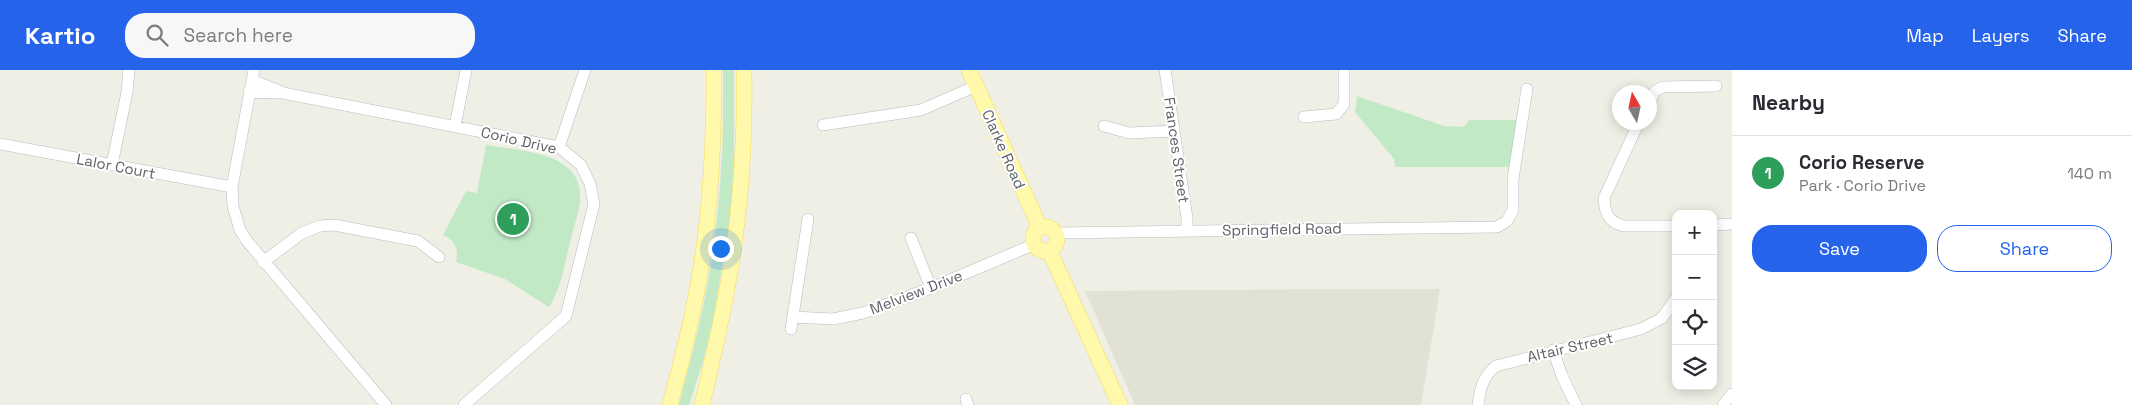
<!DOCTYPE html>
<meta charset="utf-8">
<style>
:root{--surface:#fff;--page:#f7f7f7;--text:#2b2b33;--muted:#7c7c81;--line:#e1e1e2;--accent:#2563eb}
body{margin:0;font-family:"Space Grotesk",sans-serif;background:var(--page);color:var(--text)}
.controls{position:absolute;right:15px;bottom:15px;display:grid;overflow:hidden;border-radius:10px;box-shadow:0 2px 12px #0003}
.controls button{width:45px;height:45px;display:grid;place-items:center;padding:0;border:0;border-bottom:1px solid var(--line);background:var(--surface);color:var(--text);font:25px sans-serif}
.compass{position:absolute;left:1612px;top:15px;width:45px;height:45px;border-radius:50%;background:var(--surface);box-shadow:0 2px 12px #0003;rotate:351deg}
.you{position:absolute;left:720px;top:178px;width:18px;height:18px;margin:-12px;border:4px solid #fff;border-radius:50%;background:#1a73e8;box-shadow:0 0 0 8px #1a73e833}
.badge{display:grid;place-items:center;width:32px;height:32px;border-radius:50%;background:var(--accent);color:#fff;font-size:16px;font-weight:700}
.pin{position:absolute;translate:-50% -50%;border:2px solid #fff;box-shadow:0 1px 5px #0006}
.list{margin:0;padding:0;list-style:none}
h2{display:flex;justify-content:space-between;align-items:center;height:65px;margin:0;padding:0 20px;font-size:21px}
h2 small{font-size:16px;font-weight:400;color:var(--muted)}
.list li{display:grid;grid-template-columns:32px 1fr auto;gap:15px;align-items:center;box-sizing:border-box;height:75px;padding:0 20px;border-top:1px solid var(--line)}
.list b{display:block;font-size:19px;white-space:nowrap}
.list p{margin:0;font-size:16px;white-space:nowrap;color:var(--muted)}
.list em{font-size:16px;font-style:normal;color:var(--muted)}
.actions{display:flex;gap:10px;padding:15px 20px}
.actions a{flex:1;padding:11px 0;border:1px solid var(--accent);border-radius:20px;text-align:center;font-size:18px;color:var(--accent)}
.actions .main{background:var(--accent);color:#fff}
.icon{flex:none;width:28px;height:28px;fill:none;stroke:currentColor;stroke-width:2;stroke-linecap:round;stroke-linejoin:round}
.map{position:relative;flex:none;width:1732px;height:335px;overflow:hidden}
header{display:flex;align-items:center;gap:30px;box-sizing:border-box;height:70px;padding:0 25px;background:var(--accent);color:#fff}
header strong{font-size:24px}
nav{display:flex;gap:28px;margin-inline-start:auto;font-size:18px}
.search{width:350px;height:45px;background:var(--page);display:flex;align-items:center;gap:12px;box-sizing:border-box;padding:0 18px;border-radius:20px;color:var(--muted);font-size:19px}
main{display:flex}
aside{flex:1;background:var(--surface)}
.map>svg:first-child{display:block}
.education{fill:#e2e1d6}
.green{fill:#c1e9c5}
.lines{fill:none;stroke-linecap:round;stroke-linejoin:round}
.minor-casing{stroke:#b8bbc0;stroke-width:12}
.major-casing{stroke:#f8d956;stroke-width:16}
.minor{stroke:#fff;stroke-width:11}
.major{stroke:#fff9ac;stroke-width:15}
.labels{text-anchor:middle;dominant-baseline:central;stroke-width:4;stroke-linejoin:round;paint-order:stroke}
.street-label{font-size:15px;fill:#5d6167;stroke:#fff}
</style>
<header>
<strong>Kartio</strong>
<div class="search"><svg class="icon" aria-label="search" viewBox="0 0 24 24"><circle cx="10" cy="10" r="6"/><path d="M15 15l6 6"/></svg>Search here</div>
<nav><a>Map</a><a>Layers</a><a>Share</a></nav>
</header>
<main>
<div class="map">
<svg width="1732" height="335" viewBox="0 0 1732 335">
<rect width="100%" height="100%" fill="#f0efe6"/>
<path class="education" d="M1340,219H1440L1421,335H1135L1085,221Z"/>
<path class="green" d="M723,0H734V92L730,149L713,251L702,295L689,335H679C690,292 702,249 709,205C721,137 724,69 723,0Z
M1357,26L1444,56L1464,57L1469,50H1518L1510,97H1395L1394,89L1355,42Z
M486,75C519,81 584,81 580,130C579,143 574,156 571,168C565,191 562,217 549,237L505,209L456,192C459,179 455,170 443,165L466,121L477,123Z"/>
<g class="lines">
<g class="minor-casing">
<path id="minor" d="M254,0L232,117L233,136L240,160L247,171L386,335
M1165,0L1187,148V160
M252,10L282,22
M249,22L283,23L559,77L581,95L590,114L594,134L566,246L464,335
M1650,32L1655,21L1663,17L1716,16
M1304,47L1336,44L1344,34V0
M1639,52L1604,128C1605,144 1608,152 1624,156H1676
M823,55L921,40L976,16
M455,56L466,0
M1104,56L1129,63L1174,61
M0,74L232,117
M559,77L585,0
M112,95L127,22L129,0
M1713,155L1732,154
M1056,163L1497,157L1507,151L1513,140V109L1527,19
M911,168L931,218
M263,192L302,163L320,156L334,155L418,171L439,187
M793,247L833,249L863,243L931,218L1035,174
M791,259L808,149
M1553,280L1562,306L1576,335
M966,329L968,335
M1478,335C1480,319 1483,306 1496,296L1641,259L1662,248L1676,228
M1723,335L1732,324"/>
</g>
<g class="major-casing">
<path id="major" d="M969,0L1040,158
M1033 169a12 12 0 1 1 24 0a12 12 0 1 1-24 0Z
M1049,180L1120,335
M670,335C683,287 695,239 702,190C712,127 714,63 714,0
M702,335C716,275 730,214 737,152C743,101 745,51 744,0"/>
</g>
<use href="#minor" class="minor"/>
<use href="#major" class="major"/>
</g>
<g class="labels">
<g class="street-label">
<text transform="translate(519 70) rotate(13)">Corio Drive</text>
<text transform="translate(1004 79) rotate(66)">Clarke Road</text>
<text transform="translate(1177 80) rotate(82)">Frances Street</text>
<text transform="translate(116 96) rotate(11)">Lalor Court</text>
<text transform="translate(1282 159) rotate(-1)">Springfield Road</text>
<text transform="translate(916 222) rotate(-21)">Melview Drive</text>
<text transform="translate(1570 277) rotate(-13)">Altair Street</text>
</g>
</g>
</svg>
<div class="controls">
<button>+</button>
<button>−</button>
<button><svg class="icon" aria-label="locate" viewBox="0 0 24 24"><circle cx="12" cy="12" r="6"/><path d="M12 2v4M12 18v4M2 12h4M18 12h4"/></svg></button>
<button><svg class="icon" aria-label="layers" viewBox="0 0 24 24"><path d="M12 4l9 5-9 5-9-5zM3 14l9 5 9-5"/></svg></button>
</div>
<svg class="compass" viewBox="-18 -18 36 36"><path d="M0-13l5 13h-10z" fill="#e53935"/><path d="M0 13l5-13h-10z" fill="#7c7c81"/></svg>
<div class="you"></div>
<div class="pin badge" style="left:513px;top:149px;background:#2e9e5b">1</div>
</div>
<aside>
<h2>Nearby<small></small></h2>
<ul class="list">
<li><span class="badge" style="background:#2e9e5b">1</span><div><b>Corio Reserve</b><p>Park · Corio Drive</p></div><em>140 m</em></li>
</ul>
<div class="actions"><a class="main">Save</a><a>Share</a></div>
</aside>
</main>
